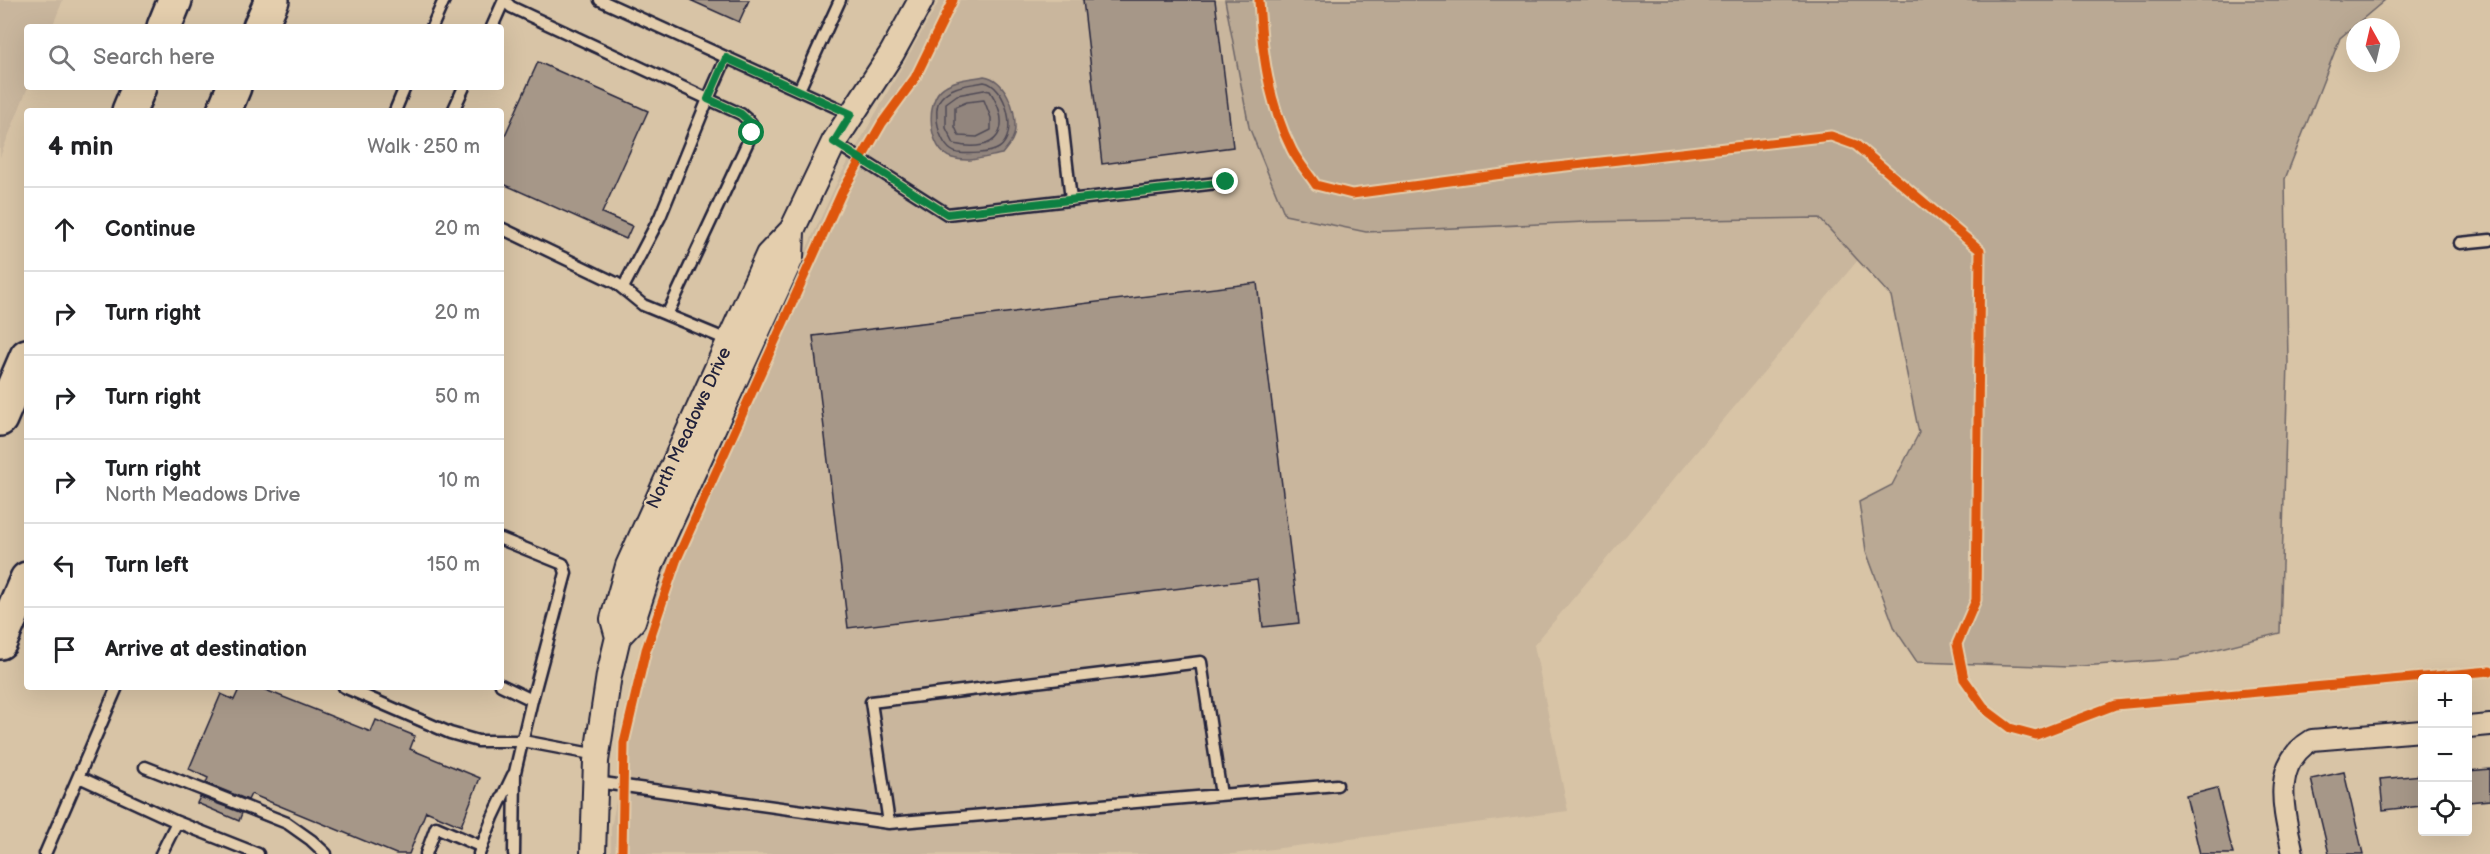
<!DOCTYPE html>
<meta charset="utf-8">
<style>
:root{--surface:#fff;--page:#f2f2f2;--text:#202124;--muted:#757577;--line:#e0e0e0}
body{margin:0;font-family:"Balsamiq Sans",sans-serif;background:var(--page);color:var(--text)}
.controls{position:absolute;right:18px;bottom:18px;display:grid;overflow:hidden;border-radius:6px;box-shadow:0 6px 24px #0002}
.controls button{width:54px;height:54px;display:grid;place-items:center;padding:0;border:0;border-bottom:2px solid var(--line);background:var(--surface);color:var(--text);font:30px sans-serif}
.compass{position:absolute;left:2346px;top:18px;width:54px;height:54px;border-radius:50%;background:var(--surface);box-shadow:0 6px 24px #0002;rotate:352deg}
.stop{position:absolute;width:18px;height:18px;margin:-14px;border:4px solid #0b8043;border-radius:50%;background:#fff}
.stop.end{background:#0b8043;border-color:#fff;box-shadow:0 2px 6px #0008}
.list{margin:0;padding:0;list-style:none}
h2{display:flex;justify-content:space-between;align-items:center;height:78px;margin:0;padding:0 24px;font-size:26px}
h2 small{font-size:20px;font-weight:400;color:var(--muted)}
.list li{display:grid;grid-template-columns:39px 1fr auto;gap:18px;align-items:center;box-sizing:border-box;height:84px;padding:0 24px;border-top:2px solid var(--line)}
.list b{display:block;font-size:22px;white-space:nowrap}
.list p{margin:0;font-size:20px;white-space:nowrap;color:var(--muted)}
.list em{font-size:20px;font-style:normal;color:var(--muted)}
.icon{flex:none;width:33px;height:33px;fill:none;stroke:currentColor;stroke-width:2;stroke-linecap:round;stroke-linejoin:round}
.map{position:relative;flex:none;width:2490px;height:854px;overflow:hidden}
.search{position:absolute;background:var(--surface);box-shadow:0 6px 24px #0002;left:24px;top:24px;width:480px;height:66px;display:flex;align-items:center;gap:15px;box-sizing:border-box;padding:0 21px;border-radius:6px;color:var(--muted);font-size:22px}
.panel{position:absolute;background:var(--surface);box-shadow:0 6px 24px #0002;left:24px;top:108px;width:480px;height:582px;border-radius:6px}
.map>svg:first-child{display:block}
.built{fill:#c9b69d}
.green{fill:#baa994;stroke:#6e6668;stroke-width:1.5}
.water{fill:#92857d;stroke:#655d63;stroke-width:1.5}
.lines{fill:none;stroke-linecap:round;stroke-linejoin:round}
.shore{stroke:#4f4a55;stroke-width:1.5}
.building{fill:#a69788;stroke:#22223b;stroke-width:1.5}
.service-casing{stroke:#22223b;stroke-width:15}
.minor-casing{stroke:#22223b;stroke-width:24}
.tertiary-casing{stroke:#22223b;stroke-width:28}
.motorway-casing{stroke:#22223b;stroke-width:38}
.service{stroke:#e4cead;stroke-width:10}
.minor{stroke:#e4cead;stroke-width:20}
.tertiary{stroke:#e4cead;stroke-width:24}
.motorway{stroke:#e4cead;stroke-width:33}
.cycleway-casing{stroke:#e4cead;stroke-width:13}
.cycleway{stroke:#de560e;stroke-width:9}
.route{stroke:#0b8043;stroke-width:8}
.labels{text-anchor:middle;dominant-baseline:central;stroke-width:4.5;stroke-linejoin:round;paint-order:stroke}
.street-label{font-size:18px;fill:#22223b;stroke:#e4cead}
</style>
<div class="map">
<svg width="2490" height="854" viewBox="0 0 2490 854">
<rect width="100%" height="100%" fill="#d8c4a6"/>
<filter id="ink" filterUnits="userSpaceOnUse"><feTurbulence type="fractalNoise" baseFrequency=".0167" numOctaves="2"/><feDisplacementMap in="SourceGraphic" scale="12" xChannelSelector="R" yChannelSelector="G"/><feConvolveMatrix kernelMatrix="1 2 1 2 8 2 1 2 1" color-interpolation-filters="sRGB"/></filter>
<g filter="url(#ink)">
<path class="built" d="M0,0H63L52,27H27L28,87L0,157Z
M940,0H1225L1249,127L1366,232L1585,222L1819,218L1858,260L1534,645L1568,811L1233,854H611V828L660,569L839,178Z"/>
<path class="green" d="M1225,0H2385L2340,38L2285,179L2288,362L2280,633L2178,659L2068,667L1917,662L1895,629L1866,551L1859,502L1892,485L1919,433L1891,296L1819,218L1585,222L1366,232L1285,215L1249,127Z"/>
<path class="water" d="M984,76C1005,79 1016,108 1015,129C1015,139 1008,146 1002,154C986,157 970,163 952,158C928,151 924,100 944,87C955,79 971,79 984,76Z"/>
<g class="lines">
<path class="shore" d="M984,82C1006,85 1019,135 999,148C990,154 968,154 958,153C939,150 931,110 941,98C951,85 970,85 984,82Z
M984,90L990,91C1014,129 998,154 954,144L946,128V103L957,95Z
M984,100L991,118V130L977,137L959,136L955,127V107L967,102Z"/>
</g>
<path class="building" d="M690,0H749L739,22Z
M1083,0H1215L1233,147L1102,164Z
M538,62L648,111L602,213L632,226L626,239L501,183V144Z
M1257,283L1299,623L1263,627L1257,579L848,628L813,336Z
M240,687H258L371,732L376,720L415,736L410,749L480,778L461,826L426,811L409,854H396L251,794L248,800L206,783L208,778L189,769L221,694L234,700Z
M2490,769V800L2468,802V771Z
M2344,772L2363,854H2329L2311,779Z
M2422,775V806L2383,810L2380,779Z
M2217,788L2233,854H2200L2186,796Z
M200,797L242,813L239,821L197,803Z"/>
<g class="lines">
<g class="service-casing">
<path id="service" d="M504,0L511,7L708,99L726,58
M600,0L851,114
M432,27L444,0
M492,27L504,0
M799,90L840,0
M395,111L405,87
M453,111L464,87
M1061,112L1071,200
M834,142L947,214L1226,182
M501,228L616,283L643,305L730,341
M2460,243L2490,240
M623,288L660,217L708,99L741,114L751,123L752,133L667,315
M501,539L563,564L566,573L532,700
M501,685L532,700L515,772L514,854
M344,687L450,733L478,741H523L597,755
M145,767L287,823L311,840L326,854
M79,777L177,822L258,854
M596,782L889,823L1337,785
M889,823L871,702L1201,662L1221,795
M45,854L117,687
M161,854L177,822
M426,854L436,827L482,847
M479,854L493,817L513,775"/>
</g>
<g class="minor-casing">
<path id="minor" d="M2468,727L2490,725
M2293,854C2285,814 2269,765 2312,740L2422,731"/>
</g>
<g class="tertiary-casing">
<path id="tertiary" d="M618,637L613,619L628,566L768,255L792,230L834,142L892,53L921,0
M593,854L596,761L609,675L618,637L633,621L652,562L791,258L792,230"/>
</g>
<g class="motorway-casing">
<path id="motorway" d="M164,27L175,0
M260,27L272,0
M129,111L139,87
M224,111L234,87
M0,419L27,356
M0,642L27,579"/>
</g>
<use href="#service" class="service"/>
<use href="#minor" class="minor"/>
<use href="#tertiary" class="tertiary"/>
<use href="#motorway" class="motorway"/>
<g class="cycleway-casing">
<path id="cycleway" d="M1259,0C1262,51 1268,103 1292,150C1298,162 1308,173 1316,185L1352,194L1548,168L1831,136L1856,145L1980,250L1976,600L1957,644L1964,679L1986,710L2010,728L2036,735L2115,705L2490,671
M622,854L624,743L646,650L676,561L842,192L882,123L915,78L953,0"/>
</g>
<use href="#cycleway" class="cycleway"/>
</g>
</g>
<g class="lines" filter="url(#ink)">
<path class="route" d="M752,133L751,123L741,114L708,99L726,58L851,114L834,142L947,214L1226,182"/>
</g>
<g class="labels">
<g class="street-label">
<text transform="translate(689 428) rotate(-65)">North Meadows Drive</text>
</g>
</g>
</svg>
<div class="controls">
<button>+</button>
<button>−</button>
<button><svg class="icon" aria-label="locate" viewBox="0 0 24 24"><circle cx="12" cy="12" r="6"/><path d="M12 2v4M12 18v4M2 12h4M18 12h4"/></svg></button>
</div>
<svg class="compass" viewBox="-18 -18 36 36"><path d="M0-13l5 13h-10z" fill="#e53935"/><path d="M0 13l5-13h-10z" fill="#757577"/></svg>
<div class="stop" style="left:752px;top:133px"></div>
<div class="stop end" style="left:1226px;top:182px"></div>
<div class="search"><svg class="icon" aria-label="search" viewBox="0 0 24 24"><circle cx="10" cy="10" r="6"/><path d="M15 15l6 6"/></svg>Search here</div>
<section class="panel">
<h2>4 min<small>Walk · 250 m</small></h2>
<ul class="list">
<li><svg class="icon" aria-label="ahead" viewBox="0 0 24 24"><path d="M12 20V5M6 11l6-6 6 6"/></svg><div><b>Continue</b></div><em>20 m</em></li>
<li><svg class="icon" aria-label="right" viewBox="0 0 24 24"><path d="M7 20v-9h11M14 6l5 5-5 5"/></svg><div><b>Turn right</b></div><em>20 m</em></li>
<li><svg class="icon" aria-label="right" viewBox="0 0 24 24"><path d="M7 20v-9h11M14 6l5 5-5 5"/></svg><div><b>Turn right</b></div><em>50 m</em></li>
<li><svg class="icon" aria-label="right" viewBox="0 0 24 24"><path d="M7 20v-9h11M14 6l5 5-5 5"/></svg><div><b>Turn right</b><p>North Meadows Drive</p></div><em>10 m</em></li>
<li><svg class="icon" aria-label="left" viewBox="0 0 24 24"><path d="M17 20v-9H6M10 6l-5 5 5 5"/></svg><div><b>Turn left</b></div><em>150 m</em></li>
<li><svg class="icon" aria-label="arrive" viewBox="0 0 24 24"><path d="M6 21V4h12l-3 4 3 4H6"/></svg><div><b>Arrive at destination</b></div></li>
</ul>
</section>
</div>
